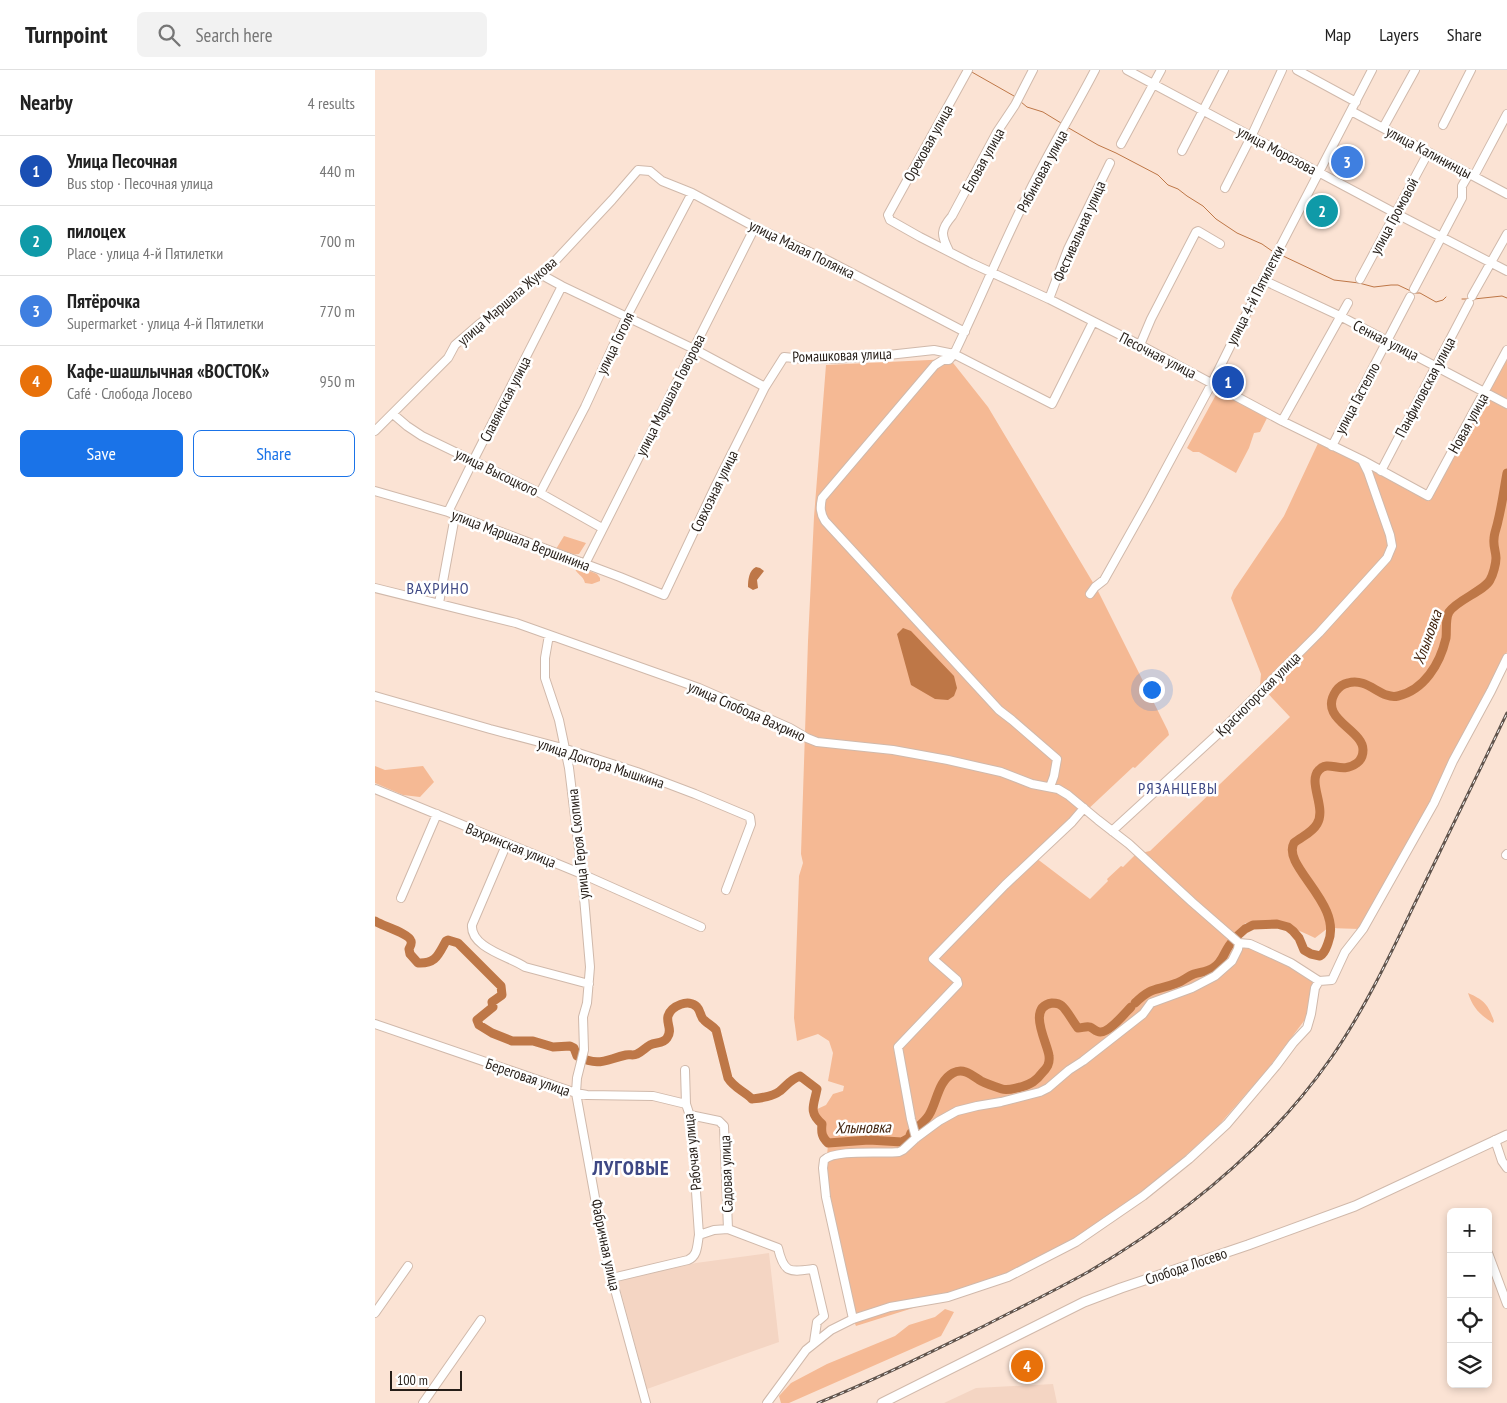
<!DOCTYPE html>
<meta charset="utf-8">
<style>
:root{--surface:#fff;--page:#f2f2f2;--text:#222;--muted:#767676;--line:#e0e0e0;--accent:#1a73e8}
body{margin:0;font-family:"PT Sans Narrow",sans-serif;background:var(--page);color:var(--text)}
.controls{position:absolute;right:15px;bottom:15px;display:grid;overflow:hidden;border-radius:8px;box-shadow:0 2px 8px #0003}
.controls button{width:45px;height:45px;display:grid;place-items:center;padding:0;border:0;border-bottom:1px solid var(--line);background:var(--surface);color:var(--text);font:25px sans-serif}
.scale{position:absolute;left:15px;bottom:12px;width:72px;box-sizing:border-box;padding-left:5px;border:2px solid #251d17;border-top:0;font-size:14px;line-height:18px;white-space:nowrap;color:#251d17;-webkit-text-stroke:4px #fff;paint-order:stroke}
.you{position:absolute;left:776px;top:619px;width:18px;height:18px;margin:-12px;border:4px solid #fff;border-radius:50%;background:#1a73e8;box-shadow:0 0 0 8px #1a73e833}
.badge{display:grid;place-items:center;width:32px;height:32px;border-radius:50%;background:var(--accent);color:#fff;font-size:16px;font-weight:700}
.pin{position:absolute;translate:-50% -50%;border:2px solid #fff;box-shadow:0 1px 5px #0006}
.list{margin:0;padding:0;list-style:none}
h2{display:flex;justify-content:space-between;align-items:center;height:65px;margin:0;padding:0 20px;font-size:21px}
h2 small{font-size:16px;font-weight:400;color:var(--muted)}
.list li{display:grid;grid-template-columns:32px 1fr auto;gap:15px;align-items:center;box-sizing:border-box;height:70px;padding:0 20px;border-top:1px solid var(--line)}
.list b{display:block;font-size:19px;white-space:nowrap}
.list p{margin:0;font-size:16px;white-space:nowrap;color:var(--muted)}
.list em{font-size:16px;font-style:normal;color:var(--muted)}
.actions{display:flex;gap:10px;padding:15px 20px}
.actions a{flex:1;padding:11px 0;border:1px solid var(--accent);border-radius:8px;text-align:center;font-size:18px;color:var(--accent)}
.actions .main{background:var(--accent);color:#fff}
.icon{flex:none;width:28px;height:28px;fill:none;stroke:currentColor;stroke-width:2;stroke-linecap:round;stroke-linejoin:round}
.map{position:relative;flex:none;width:1132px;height:1333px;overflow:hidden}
header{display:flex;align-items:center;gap:30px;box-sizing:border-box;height:70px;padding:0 25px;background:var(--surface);border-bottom:1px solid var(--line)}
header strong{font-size:24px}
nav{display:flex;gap:28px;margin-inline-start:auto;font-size:18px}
.search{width:350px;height:45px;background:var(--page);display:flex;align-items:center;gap:12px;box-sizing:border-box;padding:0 18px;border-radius:8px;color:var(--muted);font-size:19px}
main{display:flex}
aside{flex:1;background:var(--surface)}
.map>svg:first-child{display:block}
.built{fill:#f4d5c3}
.green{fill:#f5b994}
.water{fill:#be7747}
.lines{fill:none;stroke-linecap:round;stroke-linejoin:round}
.stream{stroke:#be7747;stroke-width:1}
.river{stroke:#be7747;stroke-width:9}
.minor-casing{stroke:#d0b9ab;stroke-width:10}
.major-casing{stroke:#d0b9ab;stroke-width:11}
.minor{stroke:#fff;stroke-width:8}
.major{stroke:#fff;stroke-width:9}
.rail-casing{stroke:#61544c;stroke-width:3}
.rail{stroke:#fff;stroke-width:1;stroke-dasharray:4;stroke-linecap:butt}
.labels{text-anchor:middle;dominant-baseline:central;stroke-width:5;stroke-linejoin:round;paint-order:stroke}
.street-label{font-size:15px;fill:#251d17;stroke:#fff}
.neighbourhood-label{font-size:16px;letter-spacing:1px;fill:#3e4884;stroke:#fff}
.water-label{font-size:16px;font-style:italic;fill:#41230e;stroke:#fff}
.district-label{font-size:20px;font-weight:bold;letter-spacing:1px;fill:#3e4884;stroke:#fff}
</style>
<header>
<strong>Turnpoint</strong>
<div class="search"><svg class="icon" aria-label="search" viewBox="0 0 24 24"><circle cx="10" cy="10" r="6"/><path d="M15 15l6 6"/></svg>Search here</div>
<nav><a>Map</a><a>Layers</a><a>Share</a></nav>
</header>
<main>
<aside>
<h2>Nearby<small>4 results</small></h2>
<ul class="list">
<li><span class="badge" style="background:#1a4fb4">1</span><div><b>Улица Песочная</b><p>Bus stop · Песочная улица</p></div><em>440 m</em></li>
<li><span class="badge" style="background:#0f9aa8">2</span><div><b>пилоцех</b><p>Place · улица 4-й Пятилетки</p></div><em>700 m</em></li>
<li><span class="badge" style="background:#3f7fe0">3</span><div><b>Пятёрочка</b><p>Supermarket · улица 4-й Пятилетки</p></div><em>770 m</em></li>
<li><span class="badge" style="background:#e8710a">4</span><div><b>Кафе-шашлычная «ВОСТОК»</b><p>Café · Слобода Лосево</p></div><em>950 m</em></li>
</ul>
<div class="actions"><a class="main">Save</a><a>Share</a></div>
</aside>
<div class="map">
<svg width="1132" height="1333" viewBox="0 0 1132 1333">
<rect width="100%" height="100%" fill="#fbe3d4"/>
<path class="built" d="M394,1183L404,1272L272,1319L243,1211L321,1193Z
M678,1314L682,1333H569L601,1318Z"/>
<path class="green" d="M1132,284V582L1089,664L1061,726L985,859L953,858L940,868C912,855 901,851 870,853L864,873L938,906L935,943L892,1000L844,1055L773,1120L708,1167L633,1208L481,1256L478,1249L451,1127L452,1087L453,1073C447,1067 446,1063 447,1054L439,1048L438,1041L451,1035L458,1024L468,1021L469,1016L453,1011L458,983L454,971L443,964L422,971L419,948L424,806L428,793L426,784L433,571L439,447L451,295L575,289L613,337L723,521L793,661L794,665L760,698L758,697L661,788L715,829L733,811L732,809L746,796L748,797L761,784L775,781L915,647L885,615L886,604L856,528L859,520L909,446L945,369L1055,424Z
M843,321L892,348L885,362L879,363L874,378L861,403L824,382H818L812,378Z
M189,466L211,473L204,484L193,485L181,479Z
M202,496L222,504L225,508V511L217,514L210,513C208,505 201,504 199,497Z
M0,696L10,700L48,696L59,712L45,727L28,725L0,713Z
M1093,923C1109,930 1113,934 1119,951L1118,953C1105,945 1098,938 1093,923Z
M570,1239L579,1242L566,1266L414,1333H406L404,1326L416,1313L452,1294L520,1266L534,1255L560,1247Z"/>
<path class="water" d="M381,497L385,498L389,501L382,510L383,518L378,520L373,517C373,510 374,500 381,497Z
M528,558L536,561L579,606L582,618L579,626L573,630L560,629L536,615L522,564Z"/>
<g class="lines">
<path class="stream" d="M595,1L639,26
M646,32L652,37L668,42L686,53
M692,57L723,75L741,83L783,105L793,115L803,119L812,126L828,136L841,149L862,163L887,174L897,181
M906,185L959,210L984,213L999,217L1016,215H1023L1040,223H1045L1061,232L1068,230L1071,227
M1087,229H1095
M1099,229L1127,226L1132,228"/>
<path class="river" d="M0,851C7,856 34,863 36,871C37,874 35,877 34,879L35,884L43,893C61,894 63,885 71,871L73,870L83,873L126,916L127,925L117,932L118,937L102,950L104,955L117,963L137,971H158L178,977L195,976L199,978L202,986C225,997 229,990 251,985C255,984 258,986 262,984C267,982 270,978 275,975C281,972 288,974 292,968C298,960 291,954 293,946C296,936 314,928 322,937C326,941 325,947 329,950C333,954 338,956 341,960L353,1008C359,1018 369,1021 377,1029C386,1028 397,1027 405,1021C412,1015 416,1009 425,1006L442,1019C439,1035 433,1042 447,1054C446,1063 447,1067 453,1073L494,1070L527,1072L534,1068L536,1063
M861,867L870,859L878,855L902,854L913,857L918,861L924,868L929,880L936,884L945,886C950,883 951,878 953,873C969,834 906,796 919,773C926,767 937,763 942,754C952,738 932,712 944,700C954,689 966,705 982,693C986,690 988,685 988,680C988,659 942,649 961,621C964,617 968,614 973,613C993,607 1006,630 1023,626C1049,620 1065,594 1071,568C1072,560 1070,549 1074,542C1082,530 1109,521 1115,510C1118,505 1121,494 1121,488C1121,482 1118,476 1119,469C1119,463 1122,457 1123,451C1127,435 1129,419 1132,403
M760,933C777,916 781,921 802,913C808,911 813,906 819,904C825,902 832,902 838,898C849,892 849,879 858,871
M541,1059C546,1054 551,1050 554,1045C562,1032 563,1011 578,1003C589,997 598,1006 606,1011C612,1014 621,1017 627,1019C633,1021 640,1018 646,1017C656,1014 661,1011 667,1003C672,998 675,994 674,986C673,974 651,937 677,933C680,933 685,934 687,936C692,940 698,952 703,958C707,958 711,956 715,957C718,958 721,962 725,962C734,963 750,943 756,937"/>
<g class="minor-casing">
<path id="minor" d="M593,0L513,145L515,150L522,154L545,167L596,193L674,229L765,275L907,351L987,390L1053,426L1132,280
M752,0L1020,143L1132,201
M922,0L981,32
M976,41L1132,124
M1068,55L1096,0
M1008,58L1040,0
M746,74L786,0
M807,81L849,0
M1099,106L1132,44
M850,118L876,67L907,0
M574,181C566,165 565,160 577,146L622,62L640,35L658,0
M167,205L187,216L319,279L390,317
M985,209L1053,83
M888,210L965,246L1132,334
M1039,219L1087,128V116L1094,104
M1097,226L1132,164
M674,229L693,179L735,93
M765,275L776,249L821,162L823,161L845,174
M18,344L32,356L47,366L165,423L227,458
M907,351L973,233
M0,361L73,288L80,275L102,256L167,205L237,130L263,100L275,101L287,111L317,123L380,157L450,189L590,262
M957,376L1035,227
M1006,401L1094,233
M0,421L73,442L245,507L289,525L340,417L390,317L409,287L428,289H454L495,287L559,280L579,284L677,334L718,252
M165,423L210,337L251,248L317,123
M73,442L98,391L187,216
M210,494L380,157
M0,518L141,553L324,618L415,658L432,668L442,672L518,680L573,690L626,702L657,714L683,719L693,725L723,750L754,774L817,832L864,873L875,874L886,879L916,893L944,911
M715,524L720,517L729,510L774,430L837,313L888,210L997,0
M64,533L80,446
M174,565L170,588V608L184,650L194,698L207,804L215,897L212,933L208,947L209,980L202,1008L201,1023L230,1183L271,1333
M0,626L115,659L191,679L262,702L320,724L375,747L376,754L351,820
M675,717L679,706L682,689L637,650L624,640L450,451C445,443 445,437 447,428L560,295L568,290H574L579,284C609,222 634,158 667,97C684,64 703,33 720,0
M0,719L207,804L326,857
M737,761L845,662L944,563L1012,488L1017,476L1015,465L993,402L988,392
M132,773L97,855C95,878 136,887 150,897L214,914
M1131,785L1132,784
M26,828L62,744
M0,954L201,1023L212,1025L278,1026L311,1034
M310,1000L311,1034L316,1049L324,1165
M315,1045L344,1051L349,1056L353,1159
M541,1068L536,1049L523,977L583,914L582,910L558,889L630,815L697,752L709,738
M1120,1070L1127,1091L1132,1098
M1113,1183L1132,1234
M237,1208L313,1190C323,1186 322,1175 324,1165L339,1160L353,1159L403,1178C409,1204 415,1202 438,1199L449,1246L442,1252L439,1272
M0,1243L33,1196
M478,1249L451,1127L448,1098L449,1090C460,1079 507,1084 524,1082L528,1080L541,1068L564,1051L582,1041L602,1036L626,1032L665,1022L673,1018L694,1000L708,991L768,944L776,933L817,918L840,906L857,891L863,879L864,873
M48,1333L106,1250
M392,1333L431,1280L456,1260L478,1249L515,1237L573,1227L633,1207L701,1172L768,1126L814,1089L852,1054L901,996L918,973L932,958L936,944L940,918L944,911L957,910L970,882L988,859L1059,733L1078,691L1116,621L1132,588"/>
</g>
<g class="major-casing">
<path id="major" d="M507,1333L709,1232L746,1218L873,1175L980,1136L1132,1065"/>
</g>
<use href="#minor" class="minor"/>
<use href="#major" class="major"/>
<g class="rail-casing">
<path id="rail" d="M443,1333C500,1310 554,1283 609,1256C644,1238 679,1221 713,1202C807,1147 894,1077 956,988C990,939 1015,885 1041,831C1071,769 1102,706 1132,643"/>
</g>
<use href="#rail" class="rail"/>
</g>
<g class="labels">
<g class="street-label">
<text transform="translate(553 73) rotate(-61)">Ореховая улица</text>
<text transform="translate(902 80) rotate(28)">улица Морозова</text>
<text transform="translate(1054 82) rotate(28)">улица Калининцы</text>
<text transform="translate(608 90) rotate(-61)">Еловая улица</text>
<text transform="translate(667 101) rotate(-62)">Рябиновая улица</text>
<text transform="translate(1019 146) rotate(-62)">улица Громовой</text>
<text transform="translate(704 161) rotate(-66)">Фестивальная улица</text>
<text transform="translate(427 179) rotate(26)">улица Малая Полянка</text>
<text transform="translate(880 225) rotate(-63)">улица 4-й Пятилетки</text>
<text transform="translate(132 231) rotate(-41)">улица Маршала Жукова</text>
<text transform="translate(1011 270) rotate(27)">Сенная улица</text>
<text transform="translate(240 273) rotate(-64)">улица Гоголя</text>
<text transform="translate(467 285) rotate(-2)">Ромашковая улица</text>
<text transform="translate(783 285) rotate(27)">Песочная улица</text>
<text transform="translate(1050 317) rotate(-62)">Панфиловская улица</text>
<text transform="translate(295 325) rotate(-63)">улица Маршала Говорова</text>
<text transform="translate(982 328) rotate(-62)">улица Гастелло</text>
<text transform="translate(130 329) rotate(-63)">Славянская улица</text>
<text transform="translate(1093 353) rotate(-61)">Новая улица</text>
<text transform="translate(122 402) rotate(26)">улица Высоцкого</text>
<text transform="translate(339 421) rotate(-64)">Совхозная улица</text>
<text transform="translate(146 470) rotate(21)">улица Маршала Вершинина</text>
<text transform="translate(883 624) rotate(-45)">Красногорская улица</text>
<text transform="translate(372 641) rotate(24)">улица Слобода Вахрино</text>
<text transform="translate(226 693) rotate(18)">улица Доктора Мышкина</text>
<text transform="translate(203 774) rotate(-96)">улица Героя Скопина</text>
<text transform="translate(136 775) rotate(22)">Вахринская улица</text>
<text transform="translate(153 1007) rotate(19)">Береговая улица</text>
<text transform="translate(317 1082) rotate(-96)">Рабочая улица</text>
<text transform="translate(351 1104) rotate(-92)">Садовая улица</text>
<text transform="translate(231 1175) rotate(78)">Фабричная улица</text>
<text transform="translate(811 1196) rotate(-19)">Слобода Лосево</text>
</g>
<g class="neighbourhood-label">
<text x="63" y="518">ВАХРИНО</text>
<text x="803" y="718">РЯЗАНЦЕВЫ</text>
</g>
<g class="water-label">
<text transform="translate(1052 567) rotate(-70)">Хлыновка</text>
<text transform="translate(488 1057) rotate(-1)">Хлыновка</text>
</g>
<g class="district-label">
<text x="256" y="1098">ЛУГОВЫЕ</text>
</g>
</g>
</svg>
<div class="controls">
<button>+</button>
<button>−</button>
<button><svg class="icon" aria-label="locate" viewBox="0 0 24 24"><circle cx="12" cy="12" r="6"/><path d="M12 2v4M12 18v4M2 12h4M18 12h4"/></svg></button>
<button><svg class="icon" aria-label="layers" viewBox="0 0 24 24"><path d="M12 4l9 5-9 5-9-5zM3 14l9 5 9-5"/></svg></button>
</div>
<div class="scale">100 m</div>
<div class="you"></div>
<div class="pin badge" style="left:853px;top:312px;background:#1a4fb4">1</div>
<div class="pin badge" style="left:947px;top:141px;background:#0f9aa8">2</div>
<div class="pin badge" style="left:972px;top:92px;background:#3f7fe0">3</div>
<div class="pin badge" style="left:652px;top:1296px;background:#e8710a">4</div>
</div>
</main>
